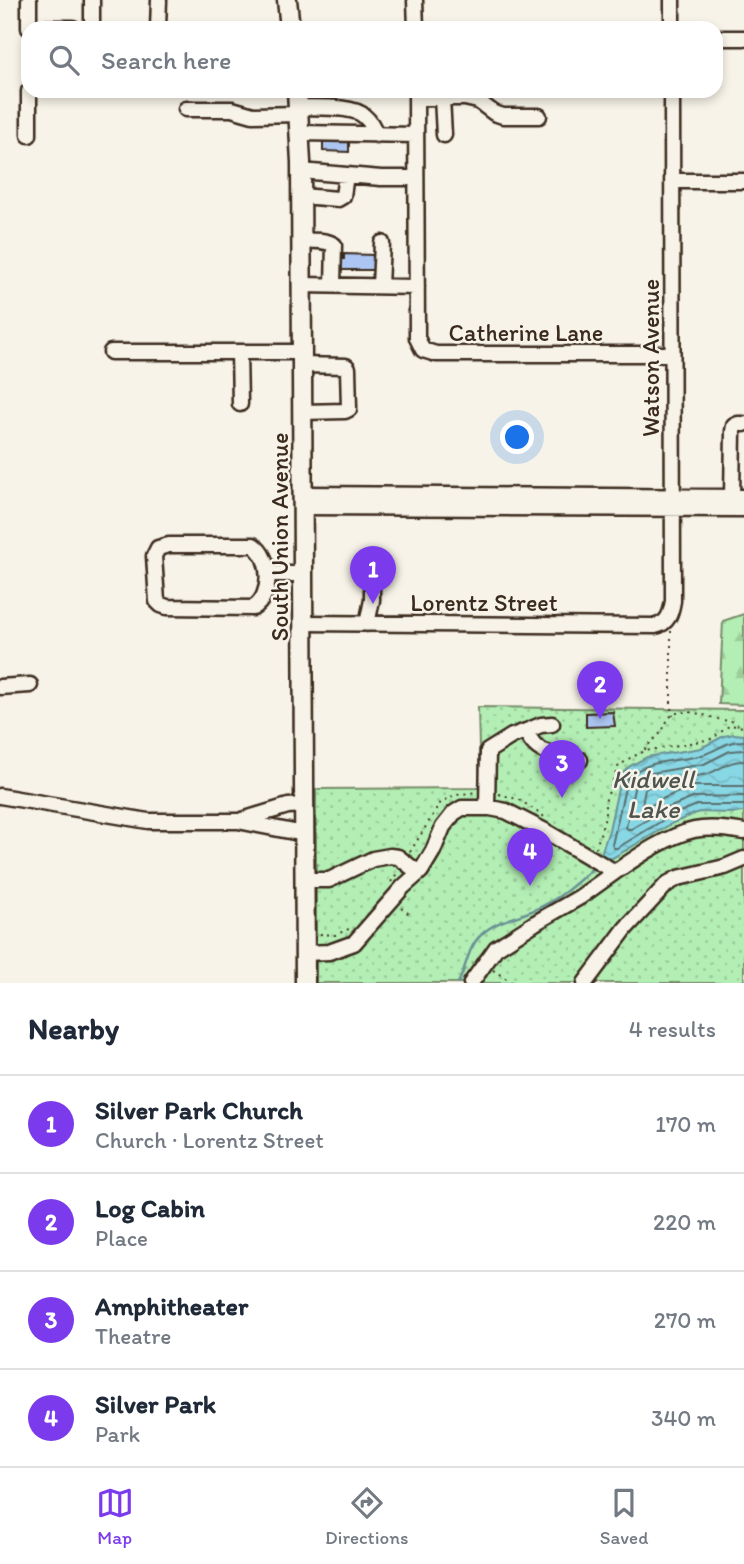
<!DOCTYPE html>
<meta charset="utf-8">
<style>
:root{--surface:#fff;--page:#f6f6f7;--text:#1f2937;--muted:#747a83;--line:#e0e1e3;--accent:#7c3aed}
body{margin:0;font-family:Itim,sans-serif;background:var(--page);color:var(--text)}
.you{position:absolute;left:518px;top:438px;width:24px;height:24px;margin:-18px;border:5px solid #fff;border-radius:50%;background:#1a73e8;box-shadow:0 0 0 10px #1a73e833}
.badge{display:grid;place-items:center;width:46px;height:46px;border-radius:50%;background:var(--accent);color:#fff;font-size:23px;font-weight:700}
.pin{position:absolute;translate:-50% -58px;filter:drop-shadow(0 2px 4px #0008)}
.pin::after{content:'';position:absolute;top:37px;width:24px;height:21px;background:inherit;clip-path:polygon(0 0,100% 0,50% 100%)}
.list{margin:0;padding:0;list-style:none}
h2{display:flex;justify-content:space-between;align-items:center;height:91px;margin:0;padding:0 28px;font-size:30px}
h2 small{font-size:23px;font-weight:400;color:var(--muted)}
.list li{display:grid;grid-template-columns:46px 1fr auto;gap:21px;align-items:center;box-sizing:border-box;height:98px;padding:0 28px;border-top:2px solid var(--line)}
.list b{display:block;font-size:26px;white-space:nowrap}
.list p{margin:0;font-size:23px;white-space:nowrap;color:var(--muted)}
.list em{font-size:23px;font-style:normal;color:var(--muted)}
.icon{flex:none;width:38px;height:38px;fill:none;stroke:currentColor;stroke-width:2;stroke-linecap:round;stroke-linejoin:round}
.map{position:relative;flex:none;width:744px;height:983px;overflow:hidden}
.search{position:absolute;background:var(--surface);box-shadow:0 4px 10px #0003;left:21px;right:21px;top:21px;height:77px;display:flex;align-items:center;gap:18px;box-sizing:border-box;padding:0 24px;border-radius:21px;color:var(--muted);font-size:26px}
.sheet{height:483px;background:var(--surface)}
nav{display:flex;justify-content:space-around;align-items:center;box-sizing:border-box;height:98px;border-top:2px solid var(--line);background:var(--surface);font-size:19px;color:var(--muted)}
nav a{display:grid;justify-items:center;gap:4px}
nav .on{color:var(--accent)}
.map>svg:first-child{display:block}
.grass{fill:url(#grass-dots);stroke:#778c69;stroke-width:2}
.forest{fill:url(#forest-firs);stroke:#778c69;stroke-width:2}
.water{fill:url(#water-waves);stroke:#699295;stroke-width:2}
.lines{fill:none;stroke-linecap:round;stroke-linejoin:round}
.shore{stroke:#5a6f6e;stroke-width:2}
.stream{stroke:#699295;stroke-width:2.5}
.building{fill:#acc5f2;stroke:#3b2a1e;stroke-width:2}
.minor-casing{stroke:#3b2a1e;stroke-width:19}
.major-casing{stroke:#3b2a1e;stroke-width:23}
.path{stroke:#3b2a1e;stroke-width:2;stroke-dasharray:2 5;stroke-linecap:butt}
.minor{stroke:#f7f3e8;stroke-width:14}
.major{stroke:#f7f3e8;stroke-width:18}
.labels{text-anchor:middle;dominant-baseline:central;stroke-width:5;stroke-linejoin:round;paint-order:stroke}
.street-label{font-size:24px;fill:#3b2a1e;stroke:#f7f3e8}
.water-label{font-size:26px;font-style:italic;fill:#4e5550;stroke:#f7f3e8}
</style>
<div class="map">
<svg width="744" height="983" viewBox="0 0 744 983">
<defs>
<pattern id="grass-dots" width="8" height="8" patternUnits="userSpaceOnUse" patternTransform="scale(1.75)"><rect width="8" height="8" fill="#b3efb4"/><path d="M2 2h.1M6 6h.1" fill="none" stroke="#9bcd9a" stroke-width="1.8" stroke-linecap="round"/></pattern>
<pattern id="forest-firs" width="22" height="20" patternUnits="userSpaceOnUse" patternTransform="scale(1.75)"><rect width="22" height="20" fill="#b3efb4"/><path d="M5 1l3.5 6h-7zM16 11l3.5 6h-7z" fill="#9bcd9a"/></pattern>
<pattern id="water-waves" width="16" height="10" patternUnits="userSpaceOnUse" patternTransform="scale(1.75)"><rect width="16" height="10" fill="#88d7e5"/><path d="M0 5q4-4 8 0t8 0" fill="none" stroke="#76b9c4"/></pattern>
</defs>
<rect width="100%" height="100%" fill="#f7f3e8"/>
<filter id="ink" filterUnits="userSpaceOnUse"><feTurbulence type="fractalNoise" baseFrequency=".0143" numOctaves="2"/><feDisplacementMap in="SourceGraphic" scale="14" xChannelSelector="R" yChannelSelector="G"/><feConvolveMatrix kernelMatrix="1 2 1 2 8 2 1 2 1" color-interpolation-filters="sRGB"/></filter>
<g filter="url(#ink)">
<path class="grass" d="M478,707L744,710V983H316V789L480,788Z"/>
<path class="forest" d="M744,614V705L719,704L723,621Z"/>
<path class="water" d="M734,734L744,735V812L730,813L699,812L673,823L607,861L600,857L609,830L621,775L630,766L647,757L701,748L724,736Z"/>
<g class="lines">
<path class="shore" d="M744,741C724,741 719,750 702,755C676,763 646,758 627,779L612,845L614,848H617L670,816L697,805H744
M744,750L730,751L704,764L652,773L640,779L635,784L626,827L628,829H631L666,809L695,797L744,796
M744,761C729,760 720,770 707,774C687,779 663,777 645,789L642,805L643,808H646L662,799L692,786H744"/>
<path class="stream" d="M458,983C467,967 467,948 481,935C496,920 516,918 534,910C558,900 576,884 595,866"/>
</g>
<path class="building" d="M349,137V152L323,151V140Z
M344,254L373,255V270H340L341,259H344Z
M613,712L615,726L586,727V713Z"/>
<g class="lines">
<g class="minor-casing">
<path id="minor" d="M92,0V28
M415,0L416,28
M672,0V28
M29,28V0
M40,28H73
M158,28L159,0
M716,38H744
M416,91L417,338L423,350L436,354H672
M416,98H465L478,101L494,113L503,116H539
M442,98L444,135
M299,107C314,108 353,105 364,116C370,121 374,128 376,135
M186,109H232L253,115L299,114
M300,133L416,135
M29,135V91
M301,171L381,178H416
M672,181H744
M301,196L338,199L343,196L346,175
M301,241C312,241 324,239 334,245L333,285
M301,285L417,287
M380,286L382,243
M111,352H302
M239,352L240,404
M302,365L346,366L348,368L349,409L345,411L302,412
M303,494L744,497
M732,497L733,431L734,426L738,424H744
M303,507L744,509
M169,545H253C272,557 273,596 253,608L167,607L161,605L157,601L154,556L158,548Z
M269,574H303
M303,623L655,626C668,624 671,613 673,601L672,91
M367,624L372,600V577
M0,687L30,685
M526,731L541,725L552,724
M0,796L148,821H238L294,832H304
M487,808L488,751L512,736L526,731C531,742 537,750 549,753L551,757L580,760
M242,820L288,806L304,805
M304,880H329L373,859L390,856L398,857L419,873
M305,953L329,952L354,943L403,887L421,871L433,851L443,827L454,813L462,808H490L506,811L545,831L615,872C637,857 667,836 694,830C709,827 728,829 744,832
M471,983L496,948L535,923L580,897L615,872
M585,983L626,928L667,884L678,878L725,867L744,859"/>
</g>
<g class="major-casing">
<path id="major" d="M287,0L290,28
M297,91L301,162L305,983"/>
</g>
<path class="path" d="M671,631V708L673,716
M645,750L646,747C651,742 658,737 662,731C665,726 667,720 671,716C685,706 707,717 722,720C729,721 732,720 738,725
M499,794L520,800L546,818
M596,848L605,817V802L618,767L630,758L645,751L712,739L730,725L744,727
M410,852L441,802L455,795L476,792
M391,882L398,872
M401,908L412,916
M320,934L335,935L351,928
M493,970L513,983"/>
<use href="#minor" class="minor"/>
<use href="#major" class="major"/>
</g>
</g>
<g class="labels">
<g class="street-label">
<text x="526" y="332">Catherine Lane</text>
<text transform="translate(650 358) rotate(-90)">Watson Avenue</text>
<text transform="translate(279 537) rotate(-90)">South Union Avenue</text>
<text x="484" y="602">Lorentz Street</text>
</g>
<g class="water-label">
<text x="653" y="779">Kidwell<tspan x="653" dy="30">Lake</tspan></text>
</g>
</g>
</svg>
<div class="you"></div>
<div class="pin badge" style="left:373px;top:604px">1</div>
<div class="pin badge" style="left:600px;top:719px">2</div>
<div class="pin badge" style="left:562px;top:798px">3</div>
<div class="pin badge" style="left:530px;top:886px">4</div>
<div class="search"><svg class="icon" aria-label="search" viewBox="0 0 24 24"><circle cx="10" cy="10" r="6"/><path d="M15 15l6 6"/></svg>Search here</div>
</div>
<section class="sheet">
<h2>Nearby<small>4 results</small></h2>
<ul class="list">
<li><span class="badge">1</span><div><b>Silver Park Church</b><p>Church · Lorentz Street</p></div><em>170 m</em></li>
<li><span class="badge">2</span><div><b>Log Cabin</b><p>Place</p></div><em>220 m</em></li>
<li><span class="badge">3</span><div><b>Amphitheater</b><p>Theatre</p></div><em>270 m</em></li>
<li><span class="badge">4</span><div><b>Silver Park</b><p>Park</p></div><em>340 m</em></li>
</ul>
</section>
<nav>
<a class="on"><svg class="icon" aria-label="map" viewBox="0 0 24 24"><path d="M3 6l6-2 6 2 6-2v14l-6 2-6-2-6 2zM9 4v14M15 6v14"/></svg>Map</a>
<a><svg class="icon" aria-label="directions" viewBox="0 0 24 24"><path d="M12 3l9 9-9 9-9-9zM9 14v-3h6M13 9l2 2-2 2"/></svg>Directions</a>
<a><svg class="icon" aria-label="saved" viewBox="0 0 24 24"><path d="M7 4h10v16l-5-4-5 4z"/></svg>Saved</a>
</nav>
